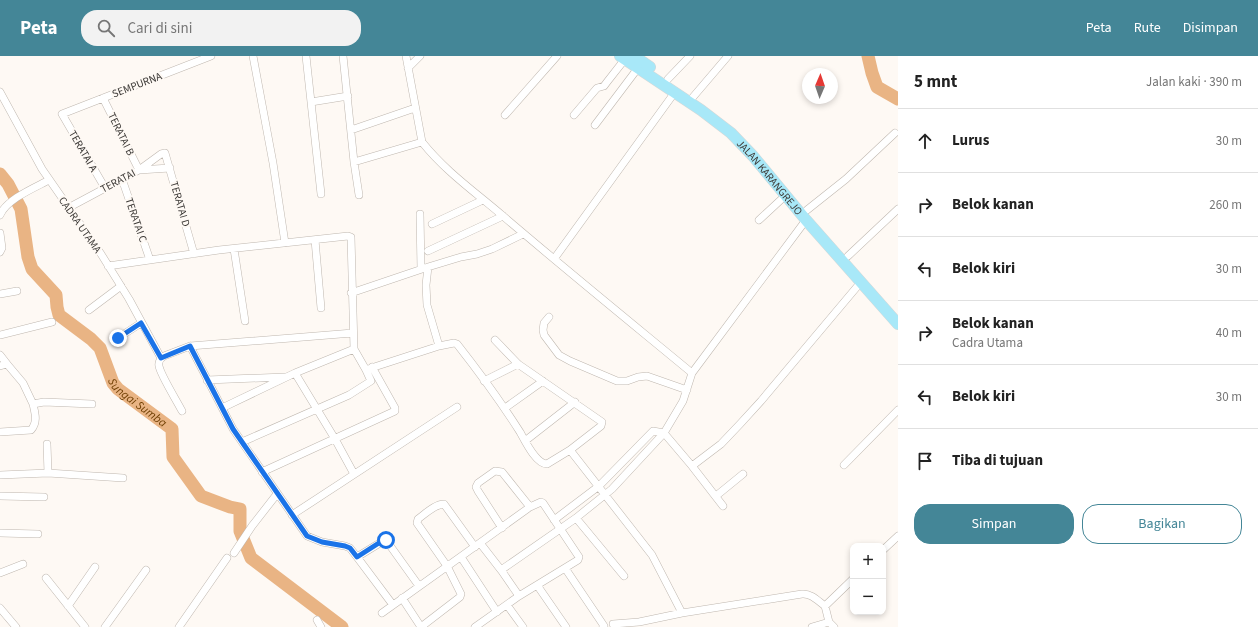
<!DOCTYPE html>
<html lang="id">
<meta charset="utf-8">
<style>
:root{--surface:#fff;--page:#f2f2f2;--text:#222;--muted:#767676;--line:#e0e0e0;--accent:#448697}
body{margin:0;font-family:"Source Sans 3",sans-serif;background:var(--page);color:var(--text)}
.controls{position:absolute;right:12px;bottom:12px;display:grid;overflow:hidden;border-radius:8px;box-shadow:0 2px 6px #0003}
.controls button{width:36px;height:36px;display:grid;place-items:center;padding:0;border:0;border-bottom:1px solid var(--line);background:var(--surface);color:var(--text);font:20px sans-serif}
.compass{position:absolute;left:802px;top:12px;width:36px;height:36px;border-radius:50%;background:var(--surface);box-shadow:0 2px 6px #0003;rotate:2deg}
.stop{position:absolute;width:12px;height:12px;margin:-9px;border:3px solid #1a73e8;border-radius:50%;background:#fff}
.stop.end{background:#1a73e8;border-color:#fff;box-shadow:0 1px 4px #0008}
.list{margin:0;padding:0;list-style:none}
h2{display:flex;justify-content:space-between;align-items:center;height:52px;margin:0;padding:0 16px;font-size:17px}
h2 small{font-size:13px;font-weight:400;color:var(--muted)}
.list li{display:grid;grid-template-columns:26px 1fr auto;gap:12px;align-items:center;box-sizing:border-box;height:64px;padding:0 16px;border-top:1px solid var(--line)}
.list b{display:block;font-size:15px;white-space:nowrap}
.list p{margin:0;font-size:13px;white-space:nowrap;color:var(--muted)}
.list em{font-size:13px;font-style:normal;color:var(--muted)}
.actions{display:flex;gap:8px;padding:12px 16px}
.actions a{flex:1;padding:9px 0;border:1px solid var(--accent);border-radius:16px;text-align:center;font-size:14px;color:var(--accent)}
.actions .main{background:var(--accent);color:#fff}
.icon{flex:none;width:22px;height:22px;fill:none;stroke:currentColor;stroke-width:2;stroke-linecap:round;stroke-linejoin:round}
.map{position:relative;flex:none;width:898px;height:571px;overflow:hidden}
header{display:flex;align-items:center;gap:24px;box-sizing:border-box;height:56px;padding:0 20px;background:var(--accent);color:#fff}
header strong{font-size:19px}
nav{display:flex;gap:22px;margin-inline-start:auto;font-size:14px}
.search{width:280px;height:36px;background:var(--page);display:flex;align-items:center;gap:10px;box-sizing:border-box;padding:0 14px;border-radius:16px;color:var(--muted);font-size:15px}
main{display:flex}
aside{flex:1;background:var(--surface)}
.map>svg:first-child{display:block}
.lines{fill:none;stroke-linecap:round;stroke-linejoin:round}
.river{stroke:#e9b484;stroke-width:13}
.minor-casing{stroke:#bfb7af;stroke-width:8}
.primary-casing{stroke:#d8d8d7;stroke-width:12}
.minor{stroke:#fff;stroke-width:7}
.primary{stroke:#a8e8f8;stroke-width:11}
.route{stroke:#1a73e8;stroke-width:5}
.labels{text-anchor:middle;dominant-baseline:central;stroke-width:4;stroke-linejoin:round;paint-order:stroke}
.street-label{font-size:11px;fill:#3d3a37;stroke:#fef9f4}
.water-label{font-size:12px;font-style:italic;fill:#724105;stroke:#fef9f4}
</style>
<header>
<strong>Peta</strong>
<div class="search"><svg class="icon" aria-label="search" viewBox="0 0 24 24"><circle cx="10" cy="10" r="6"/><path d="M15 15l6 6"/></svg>Cari di sini</div>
<nav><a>Peta</a><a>Rute</a><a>Disimpan</a></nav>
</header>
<main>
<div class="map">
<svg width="898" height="571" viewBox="0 0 898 571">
<rect width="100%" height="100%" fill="#fef9f4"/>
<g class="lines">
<g class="river">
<path d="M868,0L872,17L877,31L898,43"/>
<path id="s1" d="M0,118L8,128L21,153L28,201L32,213L56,239L57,251L59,259L91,283L100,292L113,327L118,333L172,373L173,401L201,440L230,451L240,453V475L251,502L342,571"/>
</g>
<g class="minor-casing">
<path id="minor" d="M253,0L273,107L285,187
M306,0L321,138
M343,0L354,106L359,139
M406,0L422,86C445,115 475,136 503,160C565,213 629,265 692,317
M408,12L420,0
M668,23L690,0
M0,36L42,113L101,198L129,243L161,302
M693,41L728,0
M103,42L139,114L170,112
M311,46L348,40
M505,59L557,0
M574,59L597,32L604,30L607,26L625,3
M595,69L638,12
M351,74L415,52
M354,106L422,86
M122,123L150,204
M105,132L62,58L211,0
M68,152L139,114L161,98L165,97L194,198
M807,154L846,123L895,77
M420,158L421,213
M0,159C7,143 34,132 49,124
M759,164L786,139
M432,168L483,144
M0,177L2,192L0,196
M315,184L321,252
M234,193L245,265
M428,195L503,160
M848,200L898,153
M554,203L675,36
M108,210L219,194L348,180L351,181L354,293L366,314L371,325L349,339L242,386
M428,211L426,229L427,249L439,290L454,287L457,288C479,316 501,346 520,376C525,385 536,408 547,408L570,394L601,370L602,366L518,308L495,284
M351,237L428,211L461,201L477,198L492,193L523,178
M0,238L17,235
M89,254L121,230
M549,261L544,267L543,274L544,279L559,299L570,305L617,325H627L638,321L647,320L687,334
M0,279L52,266
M118,282L141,267
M190,290L233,373L307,480L322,486L345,490L350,492L357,501L393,549
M0,299L7,308L0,310
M7,308L23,327L33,348
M368,313L439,290
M295,317L335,383L354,418
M207,324L285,321
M484,325L518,308
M222,352L295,317L354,293
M505,352L543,325
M182,355C177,345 161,320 159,310C158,306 161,302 164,300L190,290L353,277
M0,376L31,374C38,366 35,357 33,348L44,346L92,348
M525,385L575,346
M47,388L48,417
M570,394L652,499L682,557
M844,409L898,354
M692,410L721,388L740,368L761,345L861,226
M262,416L395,355V352L372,311
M0,419L48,417L123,422
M0,440L44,441
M716,440L743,418
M292,459L457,351
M576,462L624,520
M554,464L599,430L653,375L664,377L692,410L723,450
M502,472L478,435L476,431L478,427L495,415L502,416L530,451
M0,477L38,478
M480,487L501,514L576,462L612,433L664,377L683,345L692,317L806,164
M883,494L898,480
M234,497L252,470L277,438
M357,501L383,485L386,484L419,530
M461,501L497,556
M499,511L519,540
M565,512L604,570L603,571
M0,517L23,508
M46,522L85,571
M537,529L566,571
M402,542L421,571
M507,549L523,571
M68,550L95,511
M0,552L16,571
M382,557L530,451L541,446L543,447L579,501L578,504L519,540L475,571
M317,564L321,571
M613,568L639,566L682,557L802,538C811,537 818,545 825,550
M105,571L146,514
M179,571L227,502
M421,571L460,541L461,538L447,510L417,467L418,463C425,458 435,448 444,448L475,491
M812,571L829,566
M834,571L829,566L825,550L853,523"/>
</g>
<g class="primary-casing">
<g id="primary">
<path id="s2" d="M620,0L701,54L731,77L753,100L806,164L898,268"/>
<path d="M634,0L650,11"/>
</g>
</g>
<use href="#minor" class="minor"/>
<use href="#primary" class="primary"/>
</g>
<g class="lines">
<path class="route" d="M118,282L141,267L161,302L190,290L233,373L307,480L322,486L345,490L350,492L357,501L382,485L386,484"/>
</g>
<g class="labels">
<g class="street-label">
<text transform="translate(137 29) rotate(-21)">SEMPURNA</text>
<text transform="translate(121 78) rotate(64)">TERATAI B</text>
<text transform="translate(83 95) rotate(60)">TERATAI A</text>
<text stroke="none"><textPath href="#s2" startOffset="194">JALAN KARANGREJO</textPath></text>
<text transform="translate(118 125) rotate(-28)">TERATAI</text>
<text transform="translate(180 148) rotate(74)">TERATAI D</text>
<text transform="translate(136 164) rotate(71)">TERATAI C</text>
<text transform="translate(80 169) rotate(55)">CADRA UTAMA</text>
</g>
<g class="water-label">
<text stroke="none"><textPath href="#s1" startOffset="279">Sungai Sumba</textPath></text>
</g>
</g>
</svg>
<div class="controls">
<button>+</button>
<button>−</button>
</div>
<svg class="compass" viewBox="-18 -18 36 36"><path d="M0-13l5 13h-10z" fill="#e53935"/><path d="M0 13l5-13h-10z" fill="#767676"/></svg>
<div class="stop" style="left:386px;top:484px"></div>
<div class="stop end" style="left:118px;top:282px"></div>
</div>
<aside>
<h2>5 mnt<small>Jalan kaki · 390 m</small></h2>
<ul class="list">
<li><svg class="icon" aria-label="ahead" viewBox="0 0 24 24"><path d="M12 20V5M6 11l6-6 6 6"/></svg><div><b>Lurus</b></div><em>30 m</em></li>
<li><svg class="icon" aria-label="right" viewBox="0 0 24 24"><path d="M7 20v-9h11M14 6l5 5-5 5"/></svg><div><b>Belok kanan</b></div><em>260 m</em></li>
<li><svg class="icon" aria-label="left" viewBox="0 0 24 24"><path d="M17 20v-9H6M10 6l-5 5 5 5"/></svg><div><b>Belok kiri</b></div><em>30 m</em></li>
<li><svg class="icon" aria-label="right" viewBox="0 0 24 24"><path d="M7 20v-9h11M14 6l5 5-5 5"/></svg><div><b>Belok kanan</b><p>Cadra Utama</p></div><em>40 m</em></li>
<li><svg class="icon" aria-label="left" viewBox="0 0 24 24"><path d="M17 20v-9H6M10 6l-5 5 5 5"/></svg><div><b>Belok kiri</b></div><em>30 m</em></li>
<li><svg class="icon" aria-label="arrive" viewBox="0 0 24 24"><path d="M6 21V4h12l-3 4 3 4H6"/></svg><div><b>Tiba di tujuan</b></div></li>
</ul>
<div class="actions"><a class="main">Simpan</a><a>Bagikan</a></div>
</aside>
</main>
